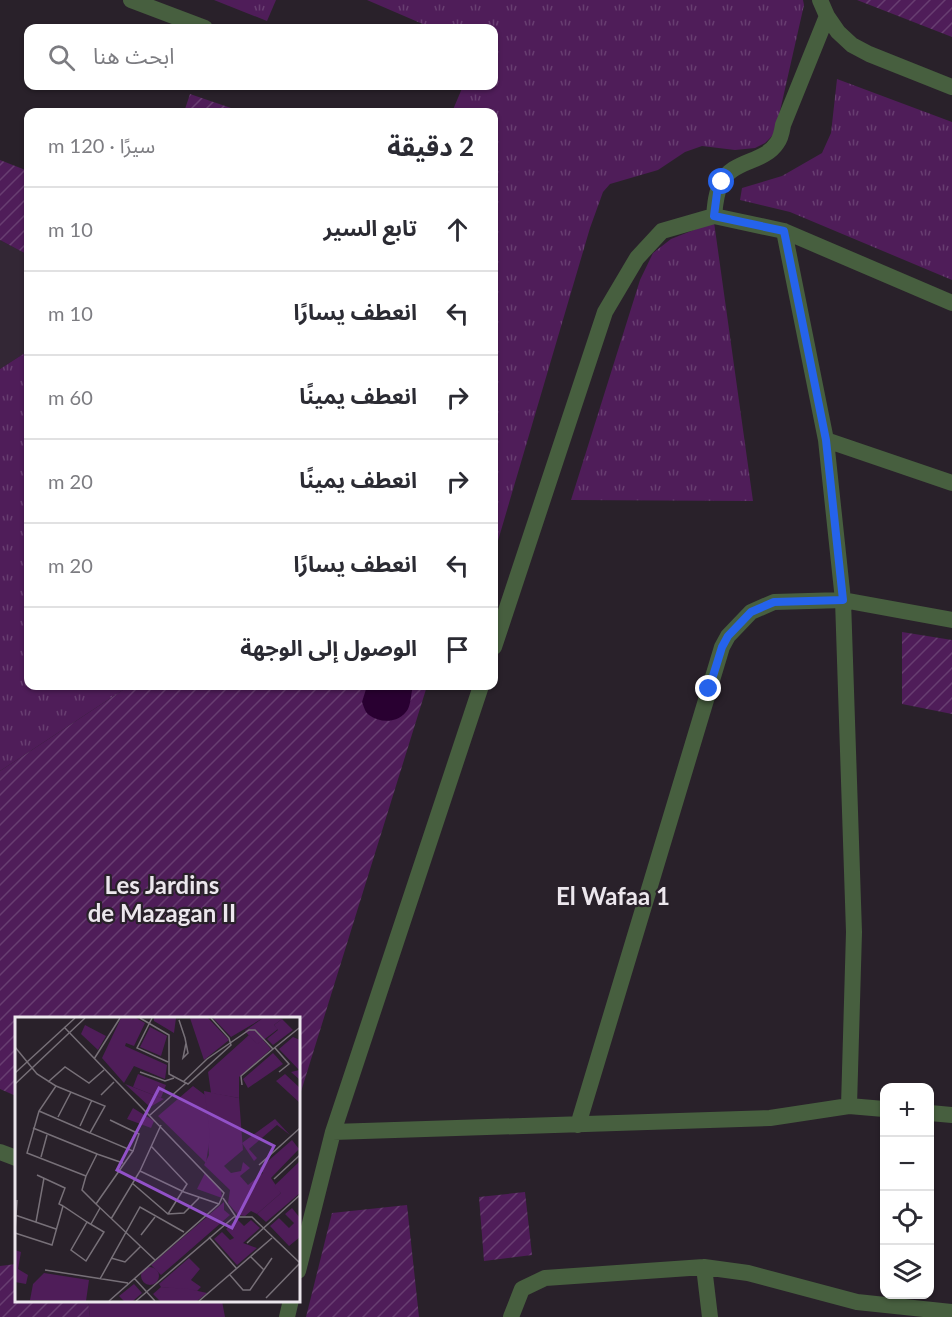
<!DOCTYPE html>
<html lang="ar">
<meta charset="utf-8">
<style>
:root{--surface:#fff;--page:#f7f7f7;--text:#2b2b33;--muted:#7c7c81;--line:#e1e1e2}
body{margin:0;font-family:Lato,"Noto Sans Arabic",sans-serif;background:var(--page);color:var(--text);direction:rtl}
.controls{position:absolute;right:18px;bottom:18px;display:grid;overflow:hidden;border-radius:12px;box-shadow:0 2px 4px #0004}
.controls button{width:54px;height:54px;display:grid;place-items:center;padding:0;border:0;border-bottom:2px solid var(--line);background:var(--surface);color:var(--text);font:30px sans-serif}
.stop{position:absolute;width:18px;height:18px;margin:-14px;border:4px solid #2563eb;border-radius:50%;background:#fff}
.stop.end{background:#2563eb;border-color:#fff;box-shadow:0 2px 6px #0008}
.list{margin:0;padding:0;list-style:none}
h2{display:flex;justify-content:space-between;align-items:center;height:78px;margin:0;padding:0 24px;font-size:26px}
h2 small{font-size:20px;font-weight:400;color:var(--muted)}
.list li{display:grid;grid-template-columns:39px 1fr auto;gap:18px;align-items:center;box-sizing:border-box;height:84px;padding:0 24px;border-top:2px solid var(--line)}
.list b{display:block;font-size:22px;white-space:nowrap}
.list em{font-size:20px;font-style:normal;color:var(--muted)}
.icon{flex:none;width:33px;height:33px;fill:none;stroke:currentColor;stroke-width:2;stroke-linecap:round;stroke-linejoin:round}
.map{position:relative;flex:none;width:952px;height:1317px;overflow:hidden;direction:ltr}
.search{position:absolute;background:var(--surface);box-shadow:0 2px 4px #0004;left:24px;top:24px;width:474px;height:66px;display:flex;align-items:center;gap:15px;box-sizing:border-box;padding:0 21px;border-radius:12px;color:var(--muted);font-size:22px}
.panel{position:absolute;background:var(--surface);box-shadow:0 2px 4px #0004;left:24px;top:108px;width:474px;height:582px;border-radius:12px;direction:rtl}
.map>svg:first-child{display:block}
.built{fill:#332735}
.grass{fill:url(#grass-tufts)}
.park{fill:#4f1d59}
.garden{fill:url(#garden-furrows)}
.water{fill:#290031}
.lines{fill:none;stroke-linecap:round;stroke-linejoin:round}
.minor{stroke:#475f3f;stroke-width:16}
.route{stroke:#2563eb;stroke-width:8}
.labels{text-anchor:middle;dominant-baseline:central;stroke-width:4.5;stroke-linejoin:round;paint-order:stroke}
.quarter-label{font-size:24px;font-weight:bold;fill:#ece7ed;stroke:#29212a}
.inset-road{fill:none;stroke:#777078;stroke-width:1.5}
.view{fill:#9251c8;fill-opacity:0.15;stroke:#9251c8;stroke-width:3}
.inset-edge{fill:none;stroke:#ece7ed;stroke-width:3}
</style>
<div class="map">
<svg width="952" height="1317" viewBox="0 0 952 1317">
<defs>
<pattern id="grass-tufts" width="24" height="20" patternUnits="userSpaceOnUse" patternTransform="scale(1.5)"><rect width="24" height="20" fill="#4f1d59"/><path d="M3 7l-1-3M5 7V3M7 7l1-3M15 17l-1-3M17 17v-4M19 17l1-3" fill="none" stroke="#683e71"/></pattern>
<pattern id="garden-furrows" width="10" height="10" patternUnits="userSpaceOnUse" patternTransform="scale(1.5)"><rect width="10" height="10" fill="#4f1d59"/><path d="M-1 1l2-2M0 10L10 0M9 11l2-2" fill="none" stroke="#683e71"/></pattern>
</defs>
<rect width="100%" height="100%" fill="#29212a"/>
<path class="built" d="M0,240L28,255V351L0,369Z"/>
<path class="grass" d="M214,0H276L267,21Z
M367,0H803L804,5L775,133L765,143L755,148L735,150L702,146L685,152L658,170L610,184L603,192L590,228L497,544H494V112H452L463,86H494V28H432Z
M837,79L952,122V280L790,212L740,200L742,188L782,176L822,153L831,133Z
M714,222L753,501L571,500L640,280L653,253L671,239Z
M28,351V686H129L0,771V369Z"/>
<path class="park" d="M88,1301H222L225,1317H90Z"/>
<path class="garden" d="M857,0H952V37Z
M190,94L231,108L228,112H184Z
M0,160L28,171V255L0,240Z
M902,632L952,640V714L902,704Z
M129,686H427L299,1098L298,1018H16V1096L0,1089V771Z
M525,1192L532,1255L484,1261L479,1197Z
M407,1205L419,1317H306L332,1213Z
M16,1264V1300L88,1301L90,1317H0V1266Z"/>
<path class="water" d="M367,686H413C411,693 411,703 408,709C400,723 381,724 369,715C365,712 364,707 362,702Z"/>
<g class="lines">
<path class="minor" d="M131,0L205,28
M820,0L827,16L838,32L852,45L869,54L952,87
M714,216C715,205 716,193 721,183C733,159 763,164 777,143C781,138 782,131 783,125L827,16
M784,231L826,440L843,600L854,932L849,1106
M826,440L952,483
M494,647L605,312L637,258L662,231L714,216L784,231L952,303
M930,1113L952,1115
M578,1125L722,647L728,636L751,612L774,602L843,600L952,620
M333,1132L770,1118L849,1106L884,1109
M0,1152L16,1158
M298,1271L333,1132L481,686
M287,1317L291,1300
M511,1317L522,1289L545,1278L704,1267
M710,1317L704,1267L748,1273L857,1302L952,1312"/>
</g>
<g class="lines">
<path class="route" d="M709,689L722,647L728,636L751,612L774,602L843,600L826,440L784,231L714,216L717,193L722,182"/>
</g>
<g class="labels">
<g class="quarter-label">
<text x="162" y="884">Les Jardins<tspan x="162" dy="28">de Mazagan II</tspan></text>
<text x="613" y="895">El Wafaa 1</text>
</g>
</g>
<g transform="translate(15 1017)">
<rect width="285" height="285" fill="#29212a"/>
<path d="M248,1L267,2L259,8L263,12L242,28L230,14ZM189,74L224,81L228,133L209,149L216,156L226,154L228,145L235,151L225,159L233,168L248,156L245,151L277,123L284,132L256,161L266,176L242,197L236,194L230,199L223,198L213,186L215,173L189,148L194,138ZM190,156L206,172L207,181L182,172ZM209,185V193L215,198L160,246L146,258L136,248ZM0,233L6,235L3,252L13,258L11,267L0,265ZM174,241L185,252L176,263L186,270L182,274L146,270L144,267ZM29,256L74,263L71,284L15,283L18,267Z" fill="#4f1d59"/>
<path d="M110,67L149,82L135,90Z" fill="#4f1d59"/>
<path d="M106,1H121L130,6L119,29L111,26L110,29L152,48L150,62L119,49L109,66L87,41ZM139,1H161L159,16L139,4ZM175,1H193L214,23L189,43ZM198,1H248L216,20ZM267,2L278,13L258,28L252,22L263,13L259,8ZM70,8L91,19L83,33L66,17ZM135,10L152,19L146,39L125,30ZM234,18L242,27L248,23L256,32L224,60V81L196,76L193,55ZM278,20L285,23V63L276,55L284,53L264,32ZM258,36L268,47L233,71L228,62ZM123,57L151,68L146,81L118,70ZM270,57L285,71V86L261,64ZM178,69L190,78L195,119L191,146L143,99ZM118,91L139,104L136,111L112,102ZM260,102L275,118L262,108L234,132L242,141L239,144L227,126ZM285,144V176L251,205L242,197L266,176L259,169ZM277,191L285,201V220L274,229L255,209L264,201L274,211L279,206L270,197ZM222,202L229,209L236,203L245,211L228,226L242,231L222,248L199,222L207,215L215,223L219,221L211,212ZM126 259a9 9 0 1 1 18 0a9 9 0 1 1-18 0ZM119,267L127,276L118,284H109L104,279ZM146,270L174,272L192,276L182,284H145L138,277Z" fill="#4f1d59"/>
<path class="inset-road" d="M125,1L154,18V57L173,67L216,28L214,21L196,1M137,1L122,31L153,45M164,3L170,21L173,36L168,41L171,26M49,10L209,176L204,187L94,284M0,30L22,57L41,69L24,94L12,136L71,159L67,173L81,187M260,31L274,47L264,55M79,42L105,1M125,55L150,64L159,61M0,56L60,1M33,65L50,50L74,66L89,53M168,65L192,42L234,13H240L258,32L284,11M0,67L70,1M227,68L226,59L258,32M41,69L90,89L75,116L118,134L81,187L140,243M86,78L99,65M24,94L75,116M135,98L171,66M43,100L56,75M95,103L124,117L118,134M65,109L77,83M18,111L82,137L71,159M136,129L172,167L153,197M82,137L108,146M26,140L32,118M244,148L285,111M125,154L169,175L204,187M22,158L50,171L44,187L48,189M259,162L285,138M117,166L153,197L169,196L184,181M208,181L221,200M0,198L41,212M96,202L125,154L146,108M21,205L29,161M72,205L89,215L71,244L56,233ZM76,207L85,191M0,214L2,183M0,216L37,228L48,189L72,205M126,218L140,200M194,220L222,252M232,226L285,178M236,240L249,253M96,241L110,245L126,229M30,253L113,266M215,258L228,273H235L257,241M119,261L140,284M85,262L125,190L169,215M251,281L285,246M121,284L219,200H237L285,246M184,284L257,221"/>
<path class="view" d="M144,71L259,129L217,211L102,153Z"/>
<rect width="285" height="285" class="inset-edge"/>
</g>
</svg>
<div class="controls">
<button>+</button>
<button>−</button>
<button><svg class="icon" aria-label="locate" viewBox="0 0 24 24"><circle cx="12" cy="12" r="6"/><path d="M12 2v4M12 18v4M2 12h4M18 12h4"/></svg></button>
<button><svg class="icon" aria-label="layers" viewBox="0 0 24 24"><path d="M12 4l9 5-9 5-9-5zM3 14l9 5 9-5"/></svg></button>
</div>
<div class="stop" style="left:722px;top:182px"></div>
<div class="stop end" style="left:709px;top:689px"></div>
<div class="search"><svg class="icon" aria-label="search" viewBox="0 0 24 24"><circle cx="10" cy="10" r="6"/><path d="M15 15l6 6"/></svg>ابحث هنا</div>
<section class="panel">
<h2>2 دقيقة<small>سيرًا · 120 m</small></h2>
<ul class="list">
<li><svg class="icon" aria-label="ahead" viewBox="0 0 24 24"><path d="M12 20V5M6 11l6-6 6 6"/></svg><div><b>تابع السير</b></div><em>10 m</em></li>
<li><svg class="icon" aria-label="left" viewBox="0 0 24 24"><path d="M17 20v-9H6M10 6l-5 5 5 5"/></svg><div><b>انعطف يسارًا</b></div><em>10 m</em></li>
<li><svg class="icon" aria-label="right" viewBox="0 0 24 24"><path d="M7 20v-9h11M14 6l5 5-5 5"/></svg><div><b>انعطف يمينًا</b></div><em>60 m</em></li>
<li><svg class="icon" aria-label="right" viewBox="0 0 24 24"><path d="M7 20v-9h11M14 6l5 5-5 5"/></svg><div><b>انعطف يمينًا</b></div><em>20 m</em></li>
<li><svg class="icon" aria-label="left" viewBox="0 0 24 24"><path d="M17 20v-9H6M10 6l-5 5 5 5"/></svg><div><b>انعطف يسارًا</b></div><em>20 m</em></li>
<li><svg class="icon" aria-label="arrive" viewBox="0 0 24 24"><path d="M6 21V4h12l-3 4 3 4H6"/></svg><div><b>الوصول إلى الوجهة</b></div></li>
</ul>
</section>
</div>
